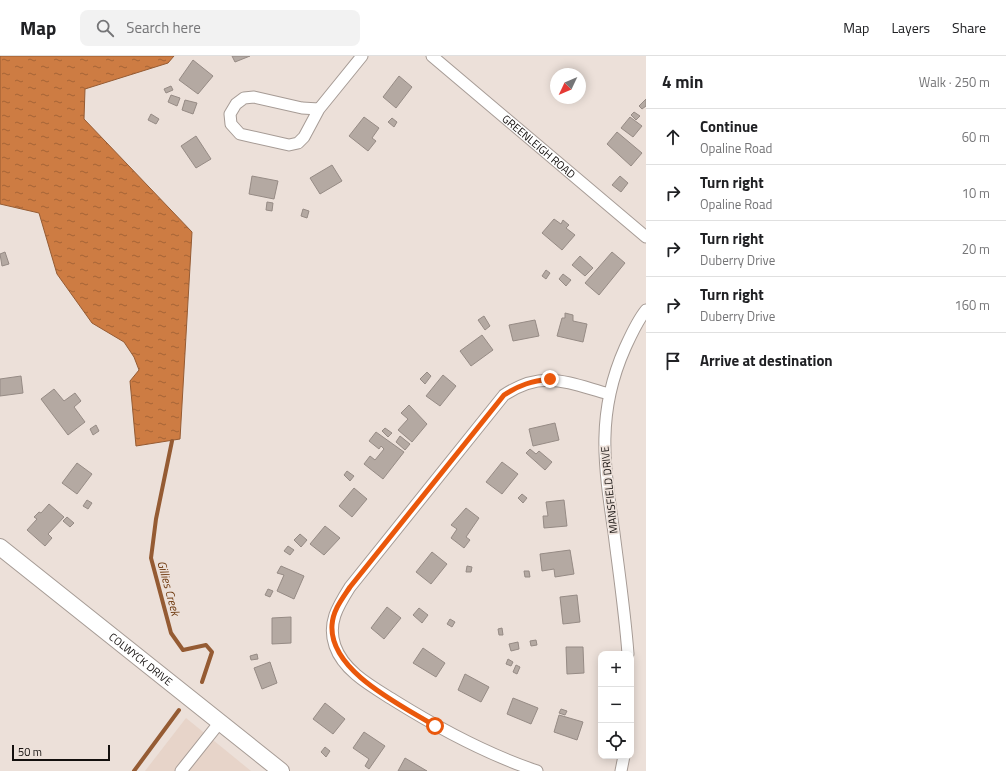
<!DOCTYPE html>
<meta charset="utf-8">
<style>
:root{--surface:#fff;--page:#f2f2f2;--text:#202124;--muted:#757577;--line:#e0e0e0}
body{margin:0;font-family:"Titillium Web",sans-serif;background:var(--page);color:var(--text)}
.controls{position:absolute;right:12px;bottom:12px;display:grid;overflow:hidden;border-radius:8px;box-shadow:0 2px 10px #0003}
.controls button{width:36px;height:36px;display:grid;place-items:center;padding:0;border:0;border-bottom:1px solid var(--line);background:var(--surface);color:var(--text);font:20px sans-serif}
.compass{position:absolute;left:550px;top:12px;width:36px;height:36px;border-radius:50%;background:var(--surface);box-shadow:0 2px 10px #0003;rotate:226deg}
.scale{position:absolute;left:12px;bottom:10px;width:98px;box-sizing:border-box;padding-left:4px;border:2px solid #130f0d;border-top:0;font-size:11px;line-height:14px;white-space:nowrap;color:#130f0d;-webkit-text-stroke:3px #ece0d9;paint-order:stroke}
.stop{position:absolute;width:12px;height:12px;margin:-9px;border:3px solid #ea580c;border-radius:50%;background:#fff}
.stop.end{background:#ea580c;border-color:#fff;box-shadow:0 1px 4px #0008}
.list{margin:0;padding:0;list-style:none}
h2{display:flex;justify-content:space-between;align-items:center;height:52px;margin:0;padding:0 16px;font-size:17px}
h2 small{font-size:13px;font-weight:400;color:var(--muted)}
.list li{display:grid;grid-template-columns:26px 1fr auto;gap:12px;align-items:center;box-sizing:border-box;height:56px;padding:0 16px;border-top:1px solid var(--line)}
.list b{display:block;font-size:15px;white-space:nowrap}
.list p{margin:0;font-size:13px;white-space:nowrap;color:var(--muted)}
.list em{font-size:13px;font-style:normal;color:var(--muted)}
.icon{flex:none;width:22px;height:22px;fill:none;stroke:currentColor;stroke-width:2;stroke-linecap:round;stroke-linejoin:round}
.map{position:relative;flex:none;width:646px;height:715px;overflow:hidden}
header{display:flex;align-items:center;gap:24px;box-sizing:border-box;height:56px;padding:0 20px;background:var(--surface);border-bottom:1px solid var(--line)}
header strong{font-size:19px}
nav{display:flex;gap:22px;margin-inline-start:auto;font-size:14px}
.search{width:280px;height:36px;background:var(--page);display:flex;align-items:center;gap:10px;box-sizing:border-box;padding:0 14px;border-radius:8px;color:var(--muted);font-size:15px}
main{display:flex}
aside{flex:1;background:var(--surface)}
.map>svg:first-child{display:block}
.built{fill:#e7d4c9}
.water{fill:url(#water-ripples);stroke:#955b33}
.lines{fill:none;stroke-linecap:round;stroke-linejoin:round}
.stream{stroke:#955b33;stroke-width:4}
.building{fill:#b4a9a2;stroke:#968b85}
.street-casing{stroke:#a69b95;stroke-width:13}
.secondary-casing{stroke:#a69b95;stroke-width:18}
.street{stroke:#fff;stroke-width:11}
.secondary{stroke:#fff;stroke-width:16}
.route{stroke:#ea580c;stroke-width:5}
.labels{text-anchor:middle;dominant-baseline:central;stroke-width:3.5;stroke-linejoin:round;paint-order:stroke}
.street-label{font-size:11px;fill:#130f0d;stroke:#ece0d9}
.water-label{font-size:12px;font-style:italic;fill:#703b11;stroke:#ece0d9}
</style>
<header>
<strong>Map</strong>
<div class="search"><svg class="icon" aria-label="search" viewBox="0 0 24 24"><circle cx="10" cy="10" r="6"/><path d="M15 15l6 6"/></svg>Search here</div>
<nav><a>Map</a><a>Layers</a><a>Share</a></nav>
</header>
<main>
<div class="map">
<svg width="646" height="715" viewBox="0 0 646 715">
<defs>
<pattern id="water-ripples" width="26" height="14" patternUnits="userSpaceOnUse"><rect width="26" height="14" fill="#cd7c43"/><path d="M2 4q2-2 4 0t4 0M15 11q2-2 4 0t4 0" fill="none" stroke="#a56436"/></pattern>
</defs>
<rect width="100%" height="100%" fill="#ece0d9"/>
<path class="built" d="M186,662L251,715H145Z"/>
<path class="water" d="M0,0H174L168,7L85,33L84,63L192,176L180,383L136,390L130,325L139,314L134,301L124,286L92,267L57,218L39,157L0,148Z"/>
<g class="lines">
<path class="stream" d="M172,385L156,463L151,502L171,577L183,594L206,589L212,596L202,626
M134,715L179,654"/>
</g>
<path class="building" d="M232,0H250L235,6Z
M193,4L213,20L198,38L179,24Z
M399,20L412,31L396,52L383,41Z
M171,30L173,34L166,37L164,33Z
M171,39L180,42L177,50L168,46Z
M646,43V50L642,53L639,50Z
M185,44L197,47L193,58L182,54Z
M634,56L640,60L636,64L631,59Z
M151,58L159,63L156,68L148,64Z
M364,61L379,72L372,82L376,85L368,95L349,80Z
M630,61L642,70L633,81L621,72Z
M392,62L397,66L394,71L388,66Z
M617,76L642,97L631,110L607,88Z
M196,80L211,103L196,112L181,90Z
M332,109L342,125L320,138L310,122Z
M252,120L278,125L274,143L249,138Z
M620,120L628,127L621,136L612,129Z
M267,146L273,147L272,155L266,154Z
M303,153L309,155L307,162L301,160Z
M554,163L561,168L563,164L569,169L566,172L575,179L562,194L542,177Z
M5,196L9,208L2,210L0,198Z
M612,196L625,207L599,239L585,227Z
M580,200L593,212L585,220L572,209Z
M546,214L550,217L546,223L542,220Z
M563,218L571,224L566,230L559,223Z
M565,257L573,259V265L587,268L583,286L557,280L562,262H565Z
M484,260L490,270L485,274L478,264Z
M535,264L539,280L513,285L509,269Z
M482,279L493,294L471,310L460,295Z
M427,316L431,320L425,328L420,323Z
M443,319L456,330L440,350L426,340Z
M21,320L23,337L0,340V323Z
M54,333L64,345L75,337L81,345L74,351L85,366L68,379L41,343Z
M409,349L427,368L412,386L398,374L408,363L401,357Z
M555,367L559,384L533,390L529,373Z
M96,369L99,375L93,379L90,373Z
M385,372L392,377L388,381L382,375Z
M376,376L404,396L383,423L364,408L370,400L375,404L384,393L381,390L379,393L369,385Z
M400,380L410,388L405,394L396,386Z
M530,393L536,398L539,395L552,406L545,414L526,397Z
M502,406L518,418L502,438L486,426Z
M77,407L92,418L77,438L62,427Z
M347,415L354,420L350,425L344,419Z
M354,432L367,443L352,461L339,450Z
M522,438L527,442L523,447L518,442Z
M87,444L92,447L88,453L83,450Z
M564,444L567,470L544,472L543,460H548L546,446Z
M49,448L64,461L48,478L52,482L45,490L27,474L37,463L34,461L39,456L41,457Z
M466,452L479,462L466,481L470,484L464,492L451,482L457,473L451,469Z
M67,461L74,467L70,471L63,465Z
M325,470L340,482L324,499L310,488Z
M300,478L307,484L301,491L294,484Z
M288,490L294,494L290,499L284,495Z
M570,494L574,518L555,521L554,513L542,515L540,498Z
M432,496L447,508L431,528L416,516Z
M281,510L304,520L294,543L277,535L284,519L277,517Z
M467,510L472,511L471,516H466Z
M524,515H529L530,521H525Z
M268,533L273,535L270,541L265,539Z
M577,539L580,566L563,568L560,541Z
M387,551L401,562L384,583L371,572Z
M419,552L428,559L422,567L413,559Z
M291,561V587L272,588V562Z
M450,563L455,566L452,571L447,568Z
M502,572L503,579H499L498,573Z
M536,584L537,589L531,590L530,585Z
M518,586L519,593L511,595L509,588Z
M566,591H583L584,617L567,618Z
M423,592L445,607L436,621L413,607Z
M257,598L258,603L251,604L250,600Z
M508,603L513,606L511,610L506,608Z
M270,606L277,627L262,633L254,612Z
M516,609L520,611L517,618L513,616Z
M465,618L489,631L481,646L458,634Z
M513,642L538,652L531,668L507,658Z
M325,647L345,663L333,678L313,663Z
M561,653L567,655L565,659L559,657Z
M559,659L583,666L577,684L554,676Z
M364,676L385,690L369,713L365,710L369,703L353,692Z
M325,691L330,695L326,701L321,696Z
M405,702L427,715H398Z"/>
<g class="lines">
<g class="street-casing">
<g id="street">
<path id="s1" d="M432,0L646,181"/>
<path d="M319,53L302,52L254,41L244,42L236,48L230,58L231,68L240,78L289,89L298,87L304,81L319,53L362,0"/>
<path d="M628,598C625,557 619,517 614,477C604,409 596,357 625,292C631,279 637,265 646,254"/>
<path d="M181,715L220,666"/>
<path d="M537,715C486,698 440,673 395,645C373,631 344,616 335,590C327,567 338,550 350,531L504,339C543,313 568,327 609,338"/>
<path d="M621,715L624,700"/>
</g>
</g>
<g class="secondary-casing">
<g id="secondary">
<path id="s2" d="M0,491L281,715"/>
</g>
</g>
<use href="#street" class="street"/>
<use href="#secondary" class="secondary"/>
</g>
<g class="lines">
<path class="route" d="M435,670C401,649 329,615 332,569C333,554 342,543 350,531L504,339C519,329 532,325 550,323"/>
</g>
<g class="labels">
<g class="street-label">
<text stroke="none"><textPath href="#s1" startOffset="140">GREENLEIGH ROAD</textPath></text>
<text transform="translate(609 434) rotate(-96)">MANSFIELD DRIVE</text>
<text stroke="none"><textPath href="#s2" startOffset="180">COLWYCK DRIVE</textPath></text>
</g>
<g class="water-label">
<text transform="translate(169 532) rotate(75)">Gillies Creek</text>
</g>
</g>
</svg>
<div class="controls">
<button>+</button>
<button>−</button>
<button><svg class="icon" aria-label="locate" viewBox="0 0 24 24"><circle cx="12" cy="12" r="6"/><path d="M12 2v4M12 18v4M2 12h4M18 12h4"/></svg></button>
</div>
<svg class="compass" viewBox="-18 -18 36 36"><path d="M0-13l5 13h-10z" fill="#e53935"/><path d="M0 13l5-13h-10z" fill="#757577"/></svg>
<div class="scale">50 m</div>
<div class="stop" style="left:435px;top:670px"></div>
<div class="stop end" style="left:550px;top:323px"></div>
</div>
<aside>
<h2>4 min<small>Walk · 250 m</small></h2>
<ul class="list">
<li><svg class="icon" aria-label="ahead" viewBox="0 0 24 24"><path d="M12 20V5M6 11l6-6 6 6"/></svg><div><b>Continue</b><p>Opaline Road</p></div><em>60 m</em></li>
<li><svg class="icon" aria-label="right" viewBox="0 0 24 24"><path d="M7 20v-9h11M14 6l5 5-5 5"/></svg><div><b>Turn right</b><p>Opaline Road</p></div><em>10 m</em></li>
<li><svg class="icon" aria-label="right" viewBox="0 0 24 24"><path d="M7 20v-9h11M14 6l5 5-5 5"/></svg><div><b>Turn right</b><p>Duberry Drive</p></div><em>20 m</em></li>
<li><svg class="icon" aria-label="right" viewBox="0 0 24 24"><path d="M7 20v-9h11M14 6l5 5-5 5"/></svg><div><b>Turn right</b><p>Duberry Drive</p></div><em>160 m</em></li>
<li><svg class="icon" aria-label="arrive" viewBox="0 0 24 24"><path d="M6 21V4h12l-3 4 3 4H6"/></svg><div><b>Arrive at destination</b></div></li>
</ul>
</aside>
</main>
